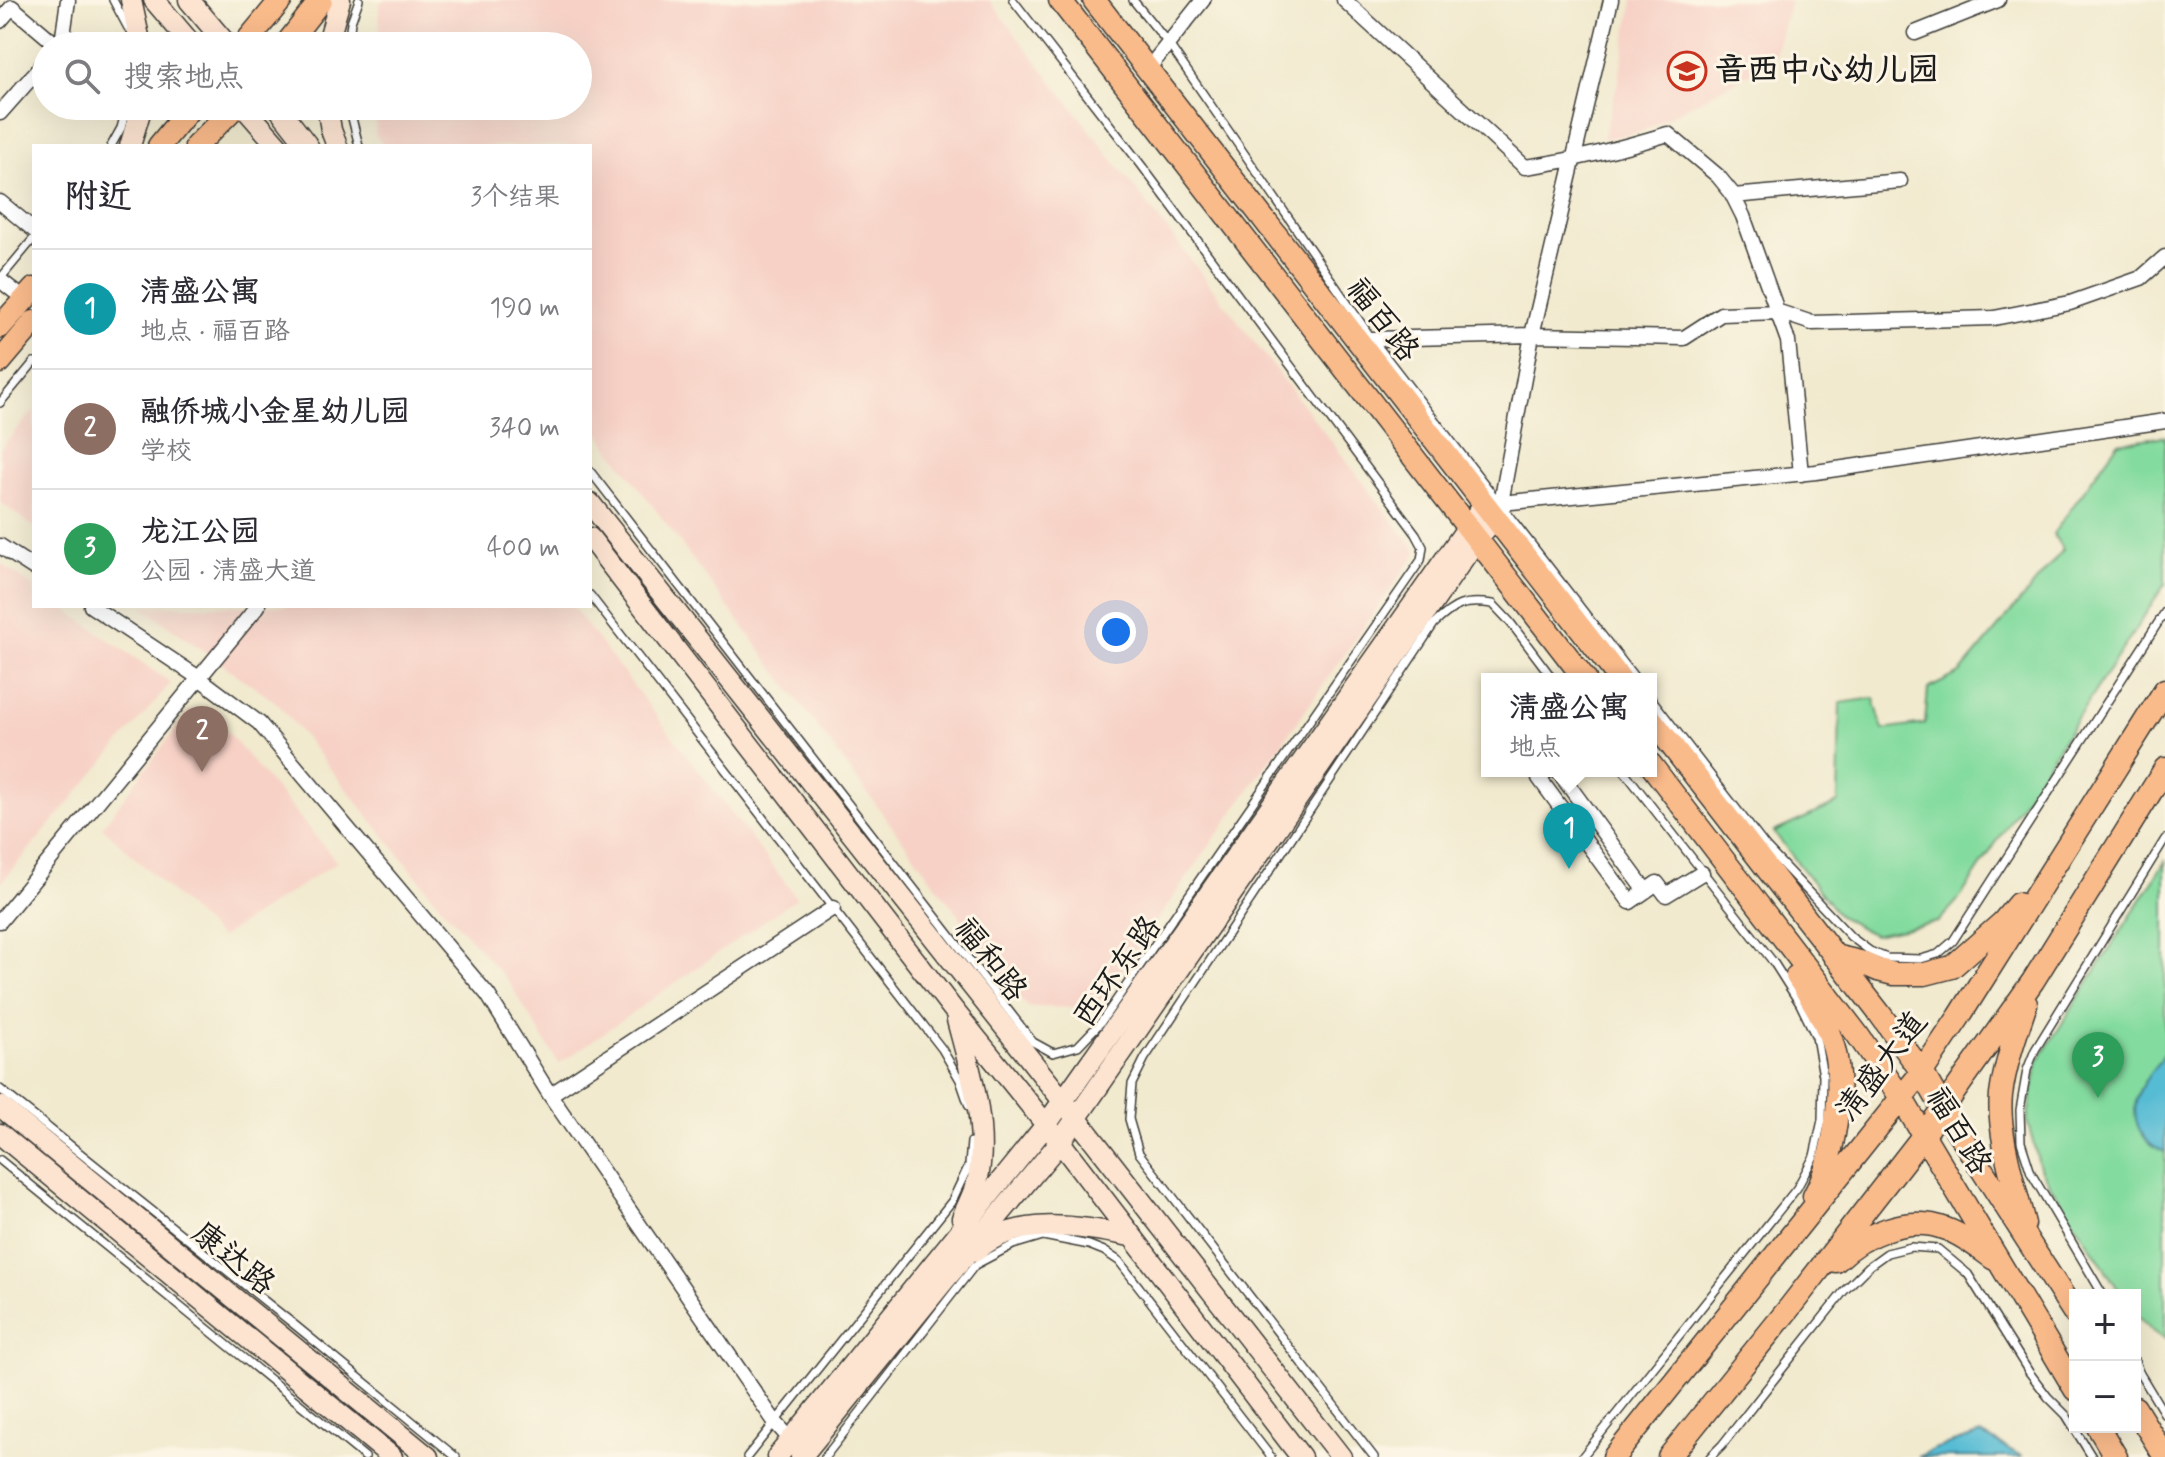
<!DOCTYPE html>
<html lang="zh">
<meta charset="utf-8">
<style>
:root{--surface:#fff;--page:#f7f7f7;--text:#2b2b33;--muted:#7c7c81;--line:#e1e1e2;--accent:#0f766e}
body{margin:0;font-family:Mynerve,"LXGW WenKai TC",sans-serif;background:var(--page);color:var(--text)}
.controls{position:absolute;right:24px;bottom:24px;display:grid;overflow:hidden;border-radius:0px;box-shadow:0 8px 32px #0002}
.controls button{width:72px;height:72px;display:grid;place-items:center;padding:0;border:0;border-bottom:2px solid var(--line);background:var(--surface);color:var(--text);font:40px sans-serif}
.you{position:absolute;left:1116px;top:632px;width:28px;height:28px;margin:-20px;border:6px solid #fff;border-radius:50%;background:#1a73e8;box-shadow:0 0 0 12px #1a73e833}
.badge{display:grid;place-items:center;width:52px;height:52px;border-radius:50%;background:var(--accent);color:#fff;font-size:26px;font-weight:700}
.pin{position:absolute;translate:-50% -66px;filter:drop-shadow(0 2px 4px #0008)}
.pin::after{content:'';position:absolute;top:42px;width:28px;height:24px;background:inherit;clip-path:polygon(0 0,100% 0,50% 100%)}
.popup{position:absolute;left:1481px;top:673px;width:176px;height:104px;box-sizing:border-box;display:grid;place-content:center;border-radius:0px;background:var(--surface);filter:drop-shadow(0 2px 6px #0005);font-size:26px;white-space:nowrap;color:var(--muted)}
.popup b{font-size:30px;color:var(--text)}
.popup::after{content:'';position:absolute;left:50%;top:100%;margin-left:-16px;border:16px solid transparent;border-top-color:var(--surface)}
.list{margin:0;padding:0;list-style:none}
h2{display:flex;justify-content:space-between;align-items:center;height:104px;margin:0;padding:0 32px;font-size:34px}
h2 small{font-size:26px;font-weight:400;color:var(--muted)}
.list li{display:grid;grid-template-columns:52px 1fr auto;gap:24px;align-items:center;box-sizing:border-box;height:120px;padding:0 32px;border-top:2px solid var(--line)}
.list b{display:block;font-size:30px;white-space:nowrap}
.list p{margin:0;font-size:26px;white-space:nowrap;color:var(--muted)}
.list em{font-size:26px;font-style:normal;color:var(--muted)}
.icon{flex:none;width:44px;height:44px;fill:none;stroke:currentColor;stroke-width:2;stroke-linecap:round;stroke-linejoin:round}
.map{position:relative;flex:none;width:2165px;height:1457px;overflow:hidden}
.search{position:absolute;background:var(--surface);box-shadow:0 8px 32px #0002;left:32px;top:32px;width:560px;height:88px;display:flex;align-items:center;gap:20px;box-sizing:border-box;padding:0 28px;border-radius:44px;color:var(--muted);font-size:30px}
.panel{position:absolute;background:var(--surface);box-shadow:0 8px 32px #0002;left:32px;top:144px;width:560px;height:464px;border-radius:0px}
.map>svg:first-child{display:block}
.built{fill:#f7d1c6}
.green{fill:#83db9f;stroke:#507c5e;stroke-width:2}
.water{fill:#56bcd4;stroke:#396c78;stroke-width:2}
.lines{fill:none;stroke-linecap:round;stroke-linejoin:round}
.lane-casing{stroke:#3c3b37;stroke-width:10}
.street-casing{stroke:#3c3b37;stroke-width:17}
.secondary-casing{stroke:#3c3b37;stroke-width:23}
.primary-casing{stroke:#3c3b37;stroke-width:25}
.lane{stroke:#fff;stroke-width:7}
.street{stroke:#fff;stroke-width:14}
.secondary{stroke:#fde4d1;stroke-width:20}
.primary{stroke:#fabb8b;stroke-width:22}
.labels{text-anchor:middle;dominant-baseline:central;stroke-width:6;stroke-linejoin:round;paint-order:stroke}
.poi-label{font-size:32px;font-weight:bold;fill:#1c1c1c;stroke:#fcf5e5;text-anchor:start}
.street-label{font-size:32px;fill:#1c1c1c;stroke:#fcf5e5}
</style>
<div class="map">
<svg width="2165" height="1457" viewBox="0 0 2165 1457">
<rect width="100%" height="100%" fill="#fcf5e5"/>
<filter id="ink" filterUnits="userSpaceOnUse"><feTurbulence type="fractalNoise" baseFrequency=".0125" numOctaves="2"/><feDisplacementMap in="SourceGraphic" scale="16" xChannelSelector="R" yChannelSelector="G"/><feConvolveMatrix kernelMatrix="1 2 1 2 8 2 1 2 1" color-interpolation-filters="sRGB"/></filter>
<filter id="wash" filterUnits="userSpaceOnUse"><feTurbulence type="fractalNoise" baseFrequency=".006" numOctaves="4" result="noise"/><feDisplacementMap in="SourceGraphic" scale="32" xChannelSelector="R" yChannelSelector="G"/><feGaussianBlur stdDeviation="1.8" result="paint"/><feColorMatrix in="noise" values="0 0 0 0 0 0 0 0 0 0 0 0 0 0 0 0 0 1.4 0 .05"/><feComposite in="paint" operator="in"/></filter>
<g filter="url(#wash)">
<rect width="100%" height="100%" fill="#f1eacf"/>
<path class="built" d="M384,0H989L1417,552L1095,1008L1027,1007L590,422V146H384L375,134L377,106H578V46H380L379,4Z
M1633,0H1790L1774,60L1641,132L1603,139L1618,81Z
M34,410V527L0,502V449Z
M0,563L34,587V606H61L171,683L0,884Z
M141,606H572L797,898L559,1064L508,981L439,904L278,704Z
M189,711L215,717L337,862L220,938L102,827Z"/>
<path class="green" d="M2165,436V584L1960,898L1938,922L1874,935L1839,916L1774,832L1838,803L1840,703L1874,698L1883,730L1925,724L1928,689L1960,673L2063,550L2053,534L2118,443Z
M2165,862V1339L2153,1331L2135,1313V1295H2122L2041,1171L2027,1121L2038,1061Z"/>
<path class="water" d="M2165,1053V1152C2139,1141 2128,1117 2140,1089C2146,1077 2157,1064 2165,1053Z
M1981,1434L2023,1457H1918L1934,1449Z"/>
</g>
<g filter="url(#ink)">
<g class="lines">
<g class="lane-casing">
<path id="lane" d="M113,0L128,28
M1133,0L1168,43L1372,339L1636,679
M348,46L351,22L359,0
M349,106L359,146
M111,146L121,128L127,106
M0,279L34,238
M0,403L34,362
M590,471L1033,1042L1053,1053L1078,1046L1101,1022L1421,560L1423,547L1416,534L1142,166L1013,0
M590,595L942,1049L960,1080L969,1106
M1651,698L1766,847L1851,937L1870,951L1887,958L1921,959L1938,954L1953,941L2165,612
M0,1089L296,1326L456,1457
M0,1160L365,1457
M2103,1295L2031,1173L2021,1142L2020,1110L2027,1070L2035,1050L2165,839
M2135,1361L2139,1372L2165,1415
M747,1457L952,1201L969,1165L971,1142
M825,1457L975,1265L1013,1245L1043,1236L1089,1245L1104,1251L1119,1261L1271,1457
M1374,1457L1139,1153L1129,1119L1132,1084L1145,1058L1434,624C1455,604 1464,600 1493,604L1510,622L1553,679
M1582,1457L1797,1188L1814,1156L1822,1120L1823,1076L1816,1037L1800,1004L1774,963L1624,771
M1710,1457L1722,1445L1844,1291L1869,1266L1887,1253L1911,1247L1938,1249L1968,1274L2029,1372L2048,1397L2066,1415L2092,1457"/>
</g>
<g class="street-casing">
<path id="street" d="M1344,0L1525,167C1576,160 1618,149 1668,134L1718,176L1731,192L1743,216L1788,341L1801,474
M0,21L12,7L58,46
M1915,33L1998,0
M60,46L62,43L68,0
M1148,69L1203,0
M0,113L46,61
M1733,196L1900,181
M0,202L34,230
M0,280L24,299
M1372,339L1532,335L1684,338L1721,314L1779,312L1812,323L1994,318L2070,303L2141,278L2165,257
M1501,503L1816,472L2165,421
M1494,508L1501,503L1532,335L1611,0
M0,546L34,568
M91,606L199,678L259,723L488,995L550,1095L775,1422L791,1440
M1547,771L1539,778L1630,902L1657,883L1666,895L1702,873
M1558,771L1646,891
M0,921L258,606
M550,1095L833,908"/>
</g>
<g class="secondary-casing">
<path id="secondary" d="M131,0L141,46
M154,0L193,46
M189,0L228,46
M327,46L340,0
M243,106L278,146
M277,106L308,146
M327,106L331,130L337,146
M130,146L142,106
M590,503L1063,1101L1341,1457
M590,538L955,1012L1060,1142L1301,1457
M957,1020C970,1069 988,1126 978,1178C975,1191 967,1206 962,1218
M0,1106L428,1457
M0,1134L392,1457
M976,1251C1015,1215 1082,1226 1130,1236
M777,1457L1046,1125L1484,504
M801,1457L944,1281L1060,1142L1477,539L1496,517"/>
</g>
<g class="primary-casing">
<path id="primary" d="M1060,0L1585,679
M1094,0L1620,679
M243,46L281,0
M285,46L321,0
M159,146L192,106
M196,146L236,106
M0,327L34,289
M0,362L34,322
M1651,719L1880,1014L1922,1072L1943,1109L2075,1314
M1651,765L1857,1034L1902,1099L2075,1389
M1834,956L1860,962L1878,970L1894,974H1925L1952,967L2003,922L2018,904
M1797,976C1812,999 1827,1022 1834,1049C1845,1090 1834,1159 1814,1196
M2024,1224C2015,1187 1997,1133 2001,1095C2005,1064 2016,1034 2026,1004
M1836,1261C1864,1234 1908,1214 1946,1229C1963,1235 1979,1248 1994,1259
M2135,1408L2165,1457
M2098,1427L2116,1457
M1614,1457L1922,1072L1959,1017L2165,690
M1669,1457L1790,1307L1923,1136L2033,981L2165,769"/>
</g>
<use href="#lane" class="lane"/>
<use href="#street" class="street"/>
<use href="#secondary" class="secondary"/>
<use href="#primary" class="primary"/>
</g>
</g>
<defs>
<g id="school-ring" transform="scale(2)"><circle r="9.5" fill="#fcf5e5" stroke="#c8321e" stroke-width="1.5"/><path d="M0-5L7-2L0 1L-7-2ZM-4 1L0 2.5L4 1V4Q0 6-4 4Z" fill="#c8321e"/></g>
</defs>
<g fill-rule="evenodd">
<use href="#school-ring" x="1687" y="71"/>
</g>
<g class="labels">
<g class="poi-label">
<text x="1715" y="71">音西中心幼儿园</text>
</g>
<g class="street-label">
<text transform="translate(1382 320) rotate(52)">福百路</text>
<text transform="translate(990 960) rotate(52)">福和路</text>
<text transform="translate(1118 972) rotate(-55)">西环东路</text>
<text transform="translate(1882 1067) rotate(-53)">清盛大道</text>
<text transform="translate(1958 1131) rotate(59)">福百路</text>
<text transform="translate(233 1259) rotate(39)">康达路</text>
</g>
</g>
</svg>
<div class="controls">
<button>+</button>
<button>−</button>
</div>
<div class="you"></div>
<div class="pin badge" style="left:1569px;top:869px;background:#0f9aa8">1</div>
<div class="popup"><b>清盛公寓</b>地点</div>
<div class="pin badge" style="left:202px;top:772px;background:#8d6e63">2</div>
<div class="pin badge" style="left:2098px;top:1098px;background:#2e9e5b">3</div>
<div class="search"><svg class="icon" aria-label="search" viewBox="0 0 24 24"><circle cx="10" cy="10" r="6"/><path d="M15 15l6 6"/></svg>搜索地点</div>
<section class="panel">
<h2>附近<small>3个结果</small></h2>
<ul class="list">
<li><span class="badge" style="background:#0f9aa8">1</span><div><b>清盛公寓</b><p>地点 · 福百路</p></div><em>190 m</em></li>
<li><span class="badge" style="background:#8d6e63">2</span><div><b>融侨城小金星幼儿园</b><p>学校</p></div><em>340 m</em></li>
<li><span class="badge" style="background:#2e9e5b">3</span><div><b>龙江公园</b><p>公园 · 清盛大道</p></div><em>400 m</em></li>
</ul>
</section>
</div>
